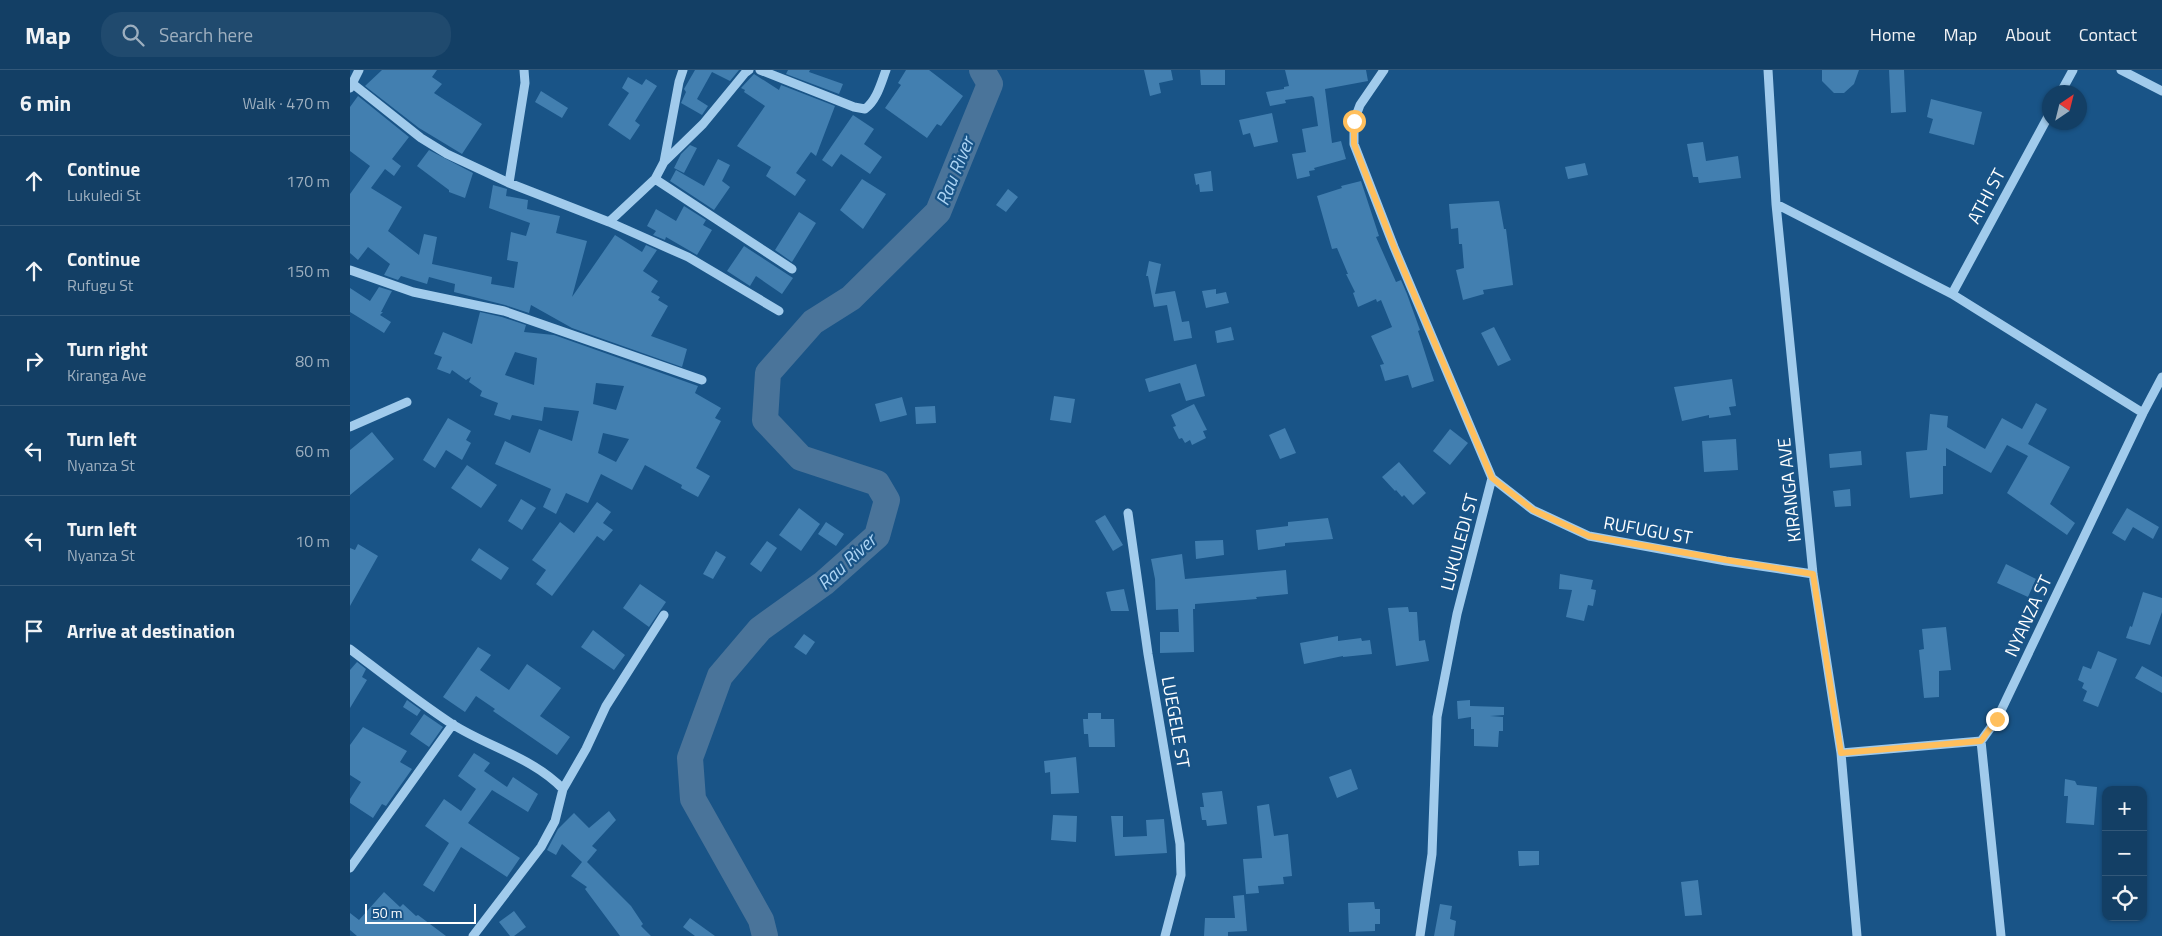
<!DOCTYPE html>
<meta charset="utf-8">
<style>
:root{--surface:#133f65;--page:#204a6e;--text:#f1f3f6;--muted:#9dafbf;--line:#325879}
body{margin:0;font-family:"Titillium Web",sans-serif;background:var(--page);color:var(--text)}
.controls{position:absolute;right:15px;bottom:15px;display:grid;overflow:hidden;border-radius:10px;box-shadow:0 1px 4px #0004}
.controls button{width:45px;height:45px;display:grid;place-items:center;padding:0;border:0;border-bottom:1px solid var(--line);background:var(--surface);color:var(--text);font:25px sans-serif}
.compass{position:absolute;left:1692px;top:15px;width:45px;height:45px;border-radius:50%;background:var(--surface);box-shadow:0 1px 4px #0004;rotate:35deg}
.scale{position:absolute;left:15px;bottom:12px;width:111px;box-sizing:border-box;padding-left:5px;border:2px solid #fff;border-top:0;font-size:14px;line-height:18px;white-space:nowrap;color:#fff;-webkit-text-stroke:4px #195487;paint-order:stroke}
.stop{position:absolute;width:15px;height:15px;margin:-11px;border:4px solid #ffbf5c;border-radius:50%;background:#fff}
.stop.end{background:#ffbf5c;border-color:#fff;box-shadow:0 1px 5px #0008}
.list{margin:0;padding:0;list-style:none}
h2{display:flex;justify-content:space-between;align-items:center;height:65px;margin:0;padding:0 20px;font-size:21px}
h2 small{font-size:16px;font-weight:400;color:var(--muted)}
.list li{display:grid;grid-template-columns:32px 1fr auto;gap:15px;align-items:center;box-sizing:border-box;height:90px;padding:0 20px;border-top:1px solid var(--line)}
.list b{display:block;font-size:19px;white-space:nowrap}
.list p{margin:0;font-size:16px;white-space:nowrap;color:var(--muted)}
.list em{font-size:16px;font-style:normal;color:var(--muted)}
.icon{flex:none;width:28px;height:28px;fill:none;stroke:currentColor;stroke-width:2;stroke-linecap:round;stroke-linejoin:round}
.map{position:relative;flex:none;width:1812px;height:866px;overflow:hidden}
header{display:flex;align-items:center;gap:30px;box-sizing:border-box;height:70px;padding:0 25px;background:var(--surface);border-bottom:1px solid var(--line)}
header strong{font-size:24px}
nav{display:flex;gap:28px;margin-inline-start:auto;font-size:18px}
.search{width:350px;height:45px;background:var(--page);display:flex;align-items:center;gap:12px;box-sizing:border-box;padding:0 18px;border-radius:20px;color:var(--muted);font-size:19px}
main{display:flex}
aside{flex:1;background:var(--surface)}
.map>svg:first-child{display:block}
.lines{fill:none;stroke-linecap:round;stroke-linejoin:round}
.river{stroke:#4a749a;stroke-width:26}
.building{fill:#427fb0;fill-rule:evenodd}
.minor{stroke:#a1cbec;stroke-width:9}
.route{stroke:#ffbf5c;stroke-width:6}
.labels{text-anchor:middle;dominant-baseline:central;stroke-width:4.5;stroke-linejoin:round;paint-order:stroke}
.street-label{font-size:18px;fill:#fff;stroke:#195487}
.water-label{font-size:19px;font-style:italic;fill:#acd4f4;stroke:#195487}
</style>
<header>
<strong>Map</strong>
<div class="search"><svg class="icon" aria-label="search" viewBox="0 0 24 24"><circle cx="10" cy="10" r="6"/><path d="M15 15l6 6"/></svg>Search here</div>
<nav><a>Home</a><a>Map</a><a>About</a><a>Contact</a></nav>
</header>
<main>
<aside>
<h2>6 min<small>Walk · 470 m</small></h2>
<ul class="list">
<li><svg class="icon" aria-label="ahead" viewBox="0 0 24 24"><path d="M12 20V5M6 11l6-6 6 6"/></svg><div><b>Continue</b><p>Lukuledi St</p></div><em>170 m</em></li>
<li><svg class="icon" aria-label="ahead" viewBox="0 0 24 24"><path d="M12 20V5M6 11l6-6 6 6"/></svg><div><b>Continue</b><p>Rufugu St</p></div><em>150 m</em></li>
<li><svg class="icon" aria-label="right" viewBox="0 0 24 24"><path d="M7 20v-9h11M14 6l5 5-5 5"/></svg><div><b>Turn right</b><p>Kiranga Ave</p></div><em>80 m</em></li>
<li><svg class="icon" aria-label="left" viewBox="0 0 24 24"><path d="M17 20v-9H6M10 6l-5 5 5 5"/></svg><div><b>Turn left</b><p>Nyanza St</p></div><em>60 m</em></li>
<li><svg class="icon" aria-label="left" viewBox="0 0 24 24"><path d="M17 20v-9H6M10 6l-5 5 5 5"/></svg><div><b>Turn left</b><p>Nyanza St</p></div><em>10 m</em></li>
<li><svg class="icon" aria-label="arrive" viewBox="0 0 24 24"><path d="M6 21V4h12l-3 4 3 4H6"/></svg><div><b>Arrive at destination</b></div></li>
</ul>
</aside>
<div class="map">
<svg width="1812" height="866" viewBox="0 0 1812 866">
<rect width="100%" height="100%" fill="#195487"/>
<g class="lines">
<path class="river" d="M415,866L411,850L343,729L340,688L370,606L410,559L474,513L527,466L537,430L527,413L451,388L415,350L418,303L463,252L501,228L588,142L640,14L632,0"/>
</g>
<path class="building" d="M32,0H87L82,7L92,14L84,23L132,54L112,84L69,58L15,16Z
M345,0H389L380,11L362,2L347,29L358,36L352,45L331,33L336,22L334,19Z
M438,0H460L459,2L493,14L489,24L436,4Z
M556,0H579L613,26L591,56L587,54L577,68L535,38L551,15L548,13Z
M794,0H821L823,10L809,13L811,23L800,26Z
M850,0H875V15H851Z
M935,0H1016L1018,11L975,19L982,73L991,71L996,89L964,98L965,100L959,101L960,106L947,109L942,84L956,82L952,59L968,56L964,28L962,26L935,30L936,33L920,36L916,22L934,19V17L939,16Z
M1472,0H1509L1504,14L1494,23H1484L1472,11Z
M1539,0H1554L1556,42L1541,43Z
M404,4L429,20L431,15L485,36L466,86L461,82L446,103L456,110L445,126L416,106L421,97L387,76L415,36L394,22L395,20L391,18Z
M278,7L292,15L296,9L307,16L285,51L290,55L280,70L258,55L279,23L272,18Z
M191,21L218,38L212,48L185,32Z
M8,26L59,67L42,89L51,96L44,106L35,99L21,118L52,137L38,161L69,185L74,164L87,167L82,194L142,207L141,214L164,218L168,192L157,190L161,162L176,166L180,153L139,138L143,115L157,119L156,126L178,130L177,139L210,146L206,163L237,171L222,227L265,165L292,182L296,175L307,180L293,201L308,211L301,222L310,227L308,230L318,236L301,266L337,279L332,297L222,258L181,235L179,243L155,235L104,222L105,214L79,207L77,214L51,206L48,210L34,205L40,194L18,177L8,190L0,183V124L20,96L0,81V37Z
M1581,29L1632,42L1624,75L1579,63L1583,49L1577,47Z
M922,43L928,72L904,77L900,63L893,65L889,50Z
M503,45L524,59L514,74L532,87L520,104L491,84L482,97L472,90Z
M1353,72L1356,91L1388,86L1391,108L1349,113L1348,107H1343L1337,74Z
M340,75L347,78L334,103L324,98L331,84Z
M79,80L123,103L115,128L99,122V120L67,96Z
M368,89L380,95L372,111L380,117L364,140L320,111L326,100L354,116Z
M1235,93L1238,105L1218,109L1215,97Z
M861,101L863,121L850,122L849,114L846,115L844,104Z
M512,109L536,124L513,159L490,140Z
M1011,111L1029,166L1026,167L1046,212L1051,210L1057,224L1070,260L1068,261L1084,311L1062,318L1058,305L1035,311L1030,295L1034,294L1021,266L1042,257L1031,230L1027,232L1026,229L1008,237L1003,223L1005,222L996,204H998L987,178L982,179L967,126L992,118L991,116Z
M658,119L668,127L656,142L646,135Z
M1149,131L1154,159H1156L1163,215L1133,220L1134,224L1113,230L1106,200L1114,198L1112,174H1109L1108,158L1101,159L1099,134Z
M334,136L356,150L353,155L362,160L347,185L316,167L315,170L303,165L306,161L297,156L306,139L326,151Z
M449,142L466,153L442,192L425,180Z
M394,176L443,208L432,224L406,206L400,216L377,201Z
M799,191L811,194L805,224L825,221L832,252L839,251L842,268L824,271L817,235L804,237L798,206H796Z
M29,217L42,221L31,242H33L30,245L41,252L34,263L0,242V218L20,231Z
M866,219V224L876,222L879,233L856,238L852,221Z
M130,242L152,247L176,255L174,262L204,265L348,316L345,323L371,338L365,348L371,351L346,398L360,406L348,427L331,418L332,415L295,395L282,420L251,404L238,433L216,423L206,444L193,437L201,419L145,394L155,371L180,383L189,359L222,371L229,341L194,337L192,351L162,345L160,350L144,345L148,333L130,326L132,321L119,312L121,307L116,310L102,300L100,304L87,299L92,287L84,284L93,262L122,274ZM165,282L187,288L184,315L155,305ZM246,313L274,316L266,340L243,334ZM253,363L279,369L266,392L248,383Z
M881,257L884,270L867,273L865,261Z
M1144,257L1161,290L1148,296L1131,263Z
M846,294L855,326L836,331L830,313L799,322L795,309Z
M1382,309L1386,336L1379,337L1381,345L1359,348V345L1332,351L1324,317Z
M704,326L725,329L721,353L700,350Z
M552,327L557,345L530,352L525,334Z
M1686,333L1697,339L1678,374L1720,397L1700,434L1725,453L1717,465L1657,423L1678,386L1657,375L1641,403L1596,378V396H1593V424L1560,428L1556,382L1577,380L1580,344L1598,346L1597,357L1635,379L1652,348L1672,359Z
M844,334L857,360L853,361L856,368L842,375L840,370L835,373L832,368L829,369L823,357L826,356L821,345Z
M585,336L586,353L566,354L565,337Z
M98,348L121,361L116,370L121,373L112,390L96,380L85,398L73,390Z
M935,358L946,383L930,389L919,365Z
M1100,359L1118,373L1100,395L1083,381Z
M22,362L44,389L0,425V380Z
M1386,369L1388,400L1354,402L1352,371Z
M1511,381L1512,395L1480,398L1479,384Z
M1049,392L1076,423L1063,435L1054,425L1052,427L1046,420L1045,421L1032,407Z
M117,395L147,415L131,438L101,418Z
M1500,419L1501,436L1485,437L1483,421Z
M171,429L186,438L172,460L158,451Z
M247,432L261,442L253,453L263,460L254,471L247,466L202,526L186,514L196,500L182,490L210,452L224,463Z
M449,438L470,454L451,481L429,465Z
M1777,438L1809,457L1803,469L1783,457L1775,471L1762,463Z
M755,445L773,475L763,481L745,451Z
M978,448L983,469L935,473V476L908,480L906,460L938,456V452Z
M476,452L494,464L486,476L468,464Z
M873,470L874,485L846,489L845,471Z
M417,471L427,478L411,502L400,494Z
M8,474L28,486L0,536V478L5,480Z
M129,478L159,498L151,510L121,490Z
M366,481L376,487L363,509L353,504Z
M832,484L835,509L936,500L938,524L906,527L907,529L845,534V539H843L844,582L810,583V562H829L828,539L806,540L805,509L801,489Z
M1656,494L1686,509L1678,527L1647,513Z
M1210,504L1243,510L1241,519L1246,520L1243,536L1238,535L1234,551L1216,547L1222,520L1209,519Z
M290,514L316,532L299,557L273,538Z
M774,519L779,541H761L756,522Z
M1793,522L1812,528V542L1800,575L1776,568L1780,556L1782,557Z
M1058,537L1059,542H1067L1069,571L1075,570L1079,591L1046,596L1038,538Z
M1596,557L1601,600L1589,601V627L1574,628L1569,580L1574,579L1572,559Z
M243,560L275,585L264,600L231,577Z
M454,564L465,572L456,585L444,577Z
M988,566V571L1011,568L1012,571L1020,570L1022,584L993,587V586L954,594L950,573Z
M128,577L141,585L130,600L159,620L177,594L211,618L190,646L220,667L207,685L143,641L145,639L126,626L115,642L93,627Z
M1748,581L1767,589L1748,637L1733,631L1737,621L1732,618L1734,613L1728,610L1733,596L1741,599Z
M7,592L16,599L12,607L17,610L0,638V600Z
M1792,596L1812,607V623L1785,608Z
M57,630L71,640L67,646L53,637Z
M1120,630V636L1154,637V645L1140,646L1153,647V661H1149L1148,677L1124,676V659H1121V647L1108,649L1107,631Z
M738,643H751V649H764L765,677H739L738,664H734L733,649H738Z
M74,644L93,657L79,677L60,664Z
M13,657L57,681L50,692L62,699L36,736L32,734L23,748L0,733V729L11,712L0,705V675Z
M124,683L140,693L134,701L157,717L163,707L188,724L178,742L142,720L118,753L170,788L157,807L111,777L84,822L73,815L99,773L75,756L94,729L111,741L126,719L108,706Z
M726,687L729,723L701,724L700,702L695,703L694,691Z
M1001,699L1008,719L987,728L979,707Z
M1715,709L1725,711L1727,715L1747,717L1744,755L1716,753L1718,726H1714Z
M872,721L877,754L857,756L856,750H852L850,737H854L852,723Z
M919,734L924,766L938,764L942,806L933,807L934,814L908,816L909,823L896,824L893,789L912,788L907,736Z
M259,741L266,750L242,776L247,780L237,792L281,836L293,854L291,856L301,866H270L235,819L237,817L221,806L232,792L212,774L206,785L197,780L208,759L224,743L239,758Z
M703,745L727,746L726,772L701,770Z
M761,746H773V767L797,766L796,750L814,749L817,783L765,786Z
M1168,781H1189V795L1169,796Z
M1348,810L1352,845L1335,846L1331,812Z
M34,822L50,837L53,834L66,846L68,845L96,866H7L0,860V843L9,850Z
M894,825L897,861L878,862V866H854L855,848H885L883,826Z
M1024,832L1025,839H1030V854H1025V861L999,862L998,833Z
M1090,834L1102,836L1100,849L1106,851L1104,866H1084Z
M164,841L176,857L164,866H160L149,852Z
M340,848L365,866H345L333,857Z"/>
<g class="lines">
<path class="minor" d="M410,0L504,37L515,39C527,30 531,13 536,0
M1034,0L1010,35L1004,51V74L1044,177L1142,408L1107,544L1087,647L1082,784L1070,866
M1418,0L1426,134L1463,504L1491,683L1507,866
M1771,0L1812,21
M3,14L71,68L97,84L159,113L259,152L338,187L429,241
M0,18L9,0
M1711,22L1723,0
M314,92L353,54L395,3L399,0
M305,109L442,199
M159,113L175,13L174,0
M1426,134L1602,224L1793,343
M259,152L305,109L314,92L329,12L333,0
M0,200L63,222L154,241L352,310
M1602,224L1700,43
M0,357L57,332
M1142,408L1183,440L1239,466L1376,491L1463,504
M778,443L798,584L830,774L831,805L815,866
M0,579C33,604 67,631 102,654C138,677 182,687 213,719L205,751L191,777L123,866
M1631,671L1651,866
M1491,683L1631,671L1647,649L1793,343L1812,307
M213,719L236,679L256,636L314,545
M0,798L103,654"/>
</g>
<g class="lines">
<path class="route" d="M1004,51V74L1044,177L1142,408L1183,440L1239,466L1376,490L1463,504L1491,683L1631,671L1647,649"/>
</g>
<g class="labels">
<g class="street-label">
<text transform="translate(1636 126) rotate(-62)">ATHI ST</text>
<text transform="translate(1439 420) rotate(-96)">KIRANGA AVE</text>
<text transform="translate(1298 460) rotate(10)">RUFUGU ST</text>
<text transform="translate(1109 472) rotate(-75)">LUKULEDI ST</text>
<text transform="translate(1678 546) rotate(-65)">NYANZA ST</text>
<text transform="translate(826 652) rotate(80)">LUEGELE ST</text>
</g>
<g class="water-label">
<text transform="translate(604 101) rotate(-68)">Rau River</text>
<text transform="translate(496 491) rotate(-43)">Rau River</text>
</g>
</g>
</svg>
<div class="controls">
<button>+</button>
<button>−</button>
<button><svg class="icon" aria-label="locate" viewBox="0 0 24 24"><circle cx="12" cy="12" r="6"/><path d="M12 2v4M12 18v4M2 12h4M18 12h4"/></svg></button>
</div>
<svg class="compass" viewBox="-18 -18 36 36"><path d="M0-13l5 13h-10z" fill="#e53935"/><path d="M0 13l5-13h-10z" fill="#9dafbf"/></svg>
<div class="scale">50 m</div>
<div class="stop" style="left:1004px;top:51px"></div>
<div class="stop end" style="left:1647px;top:649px"></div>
</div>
</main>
